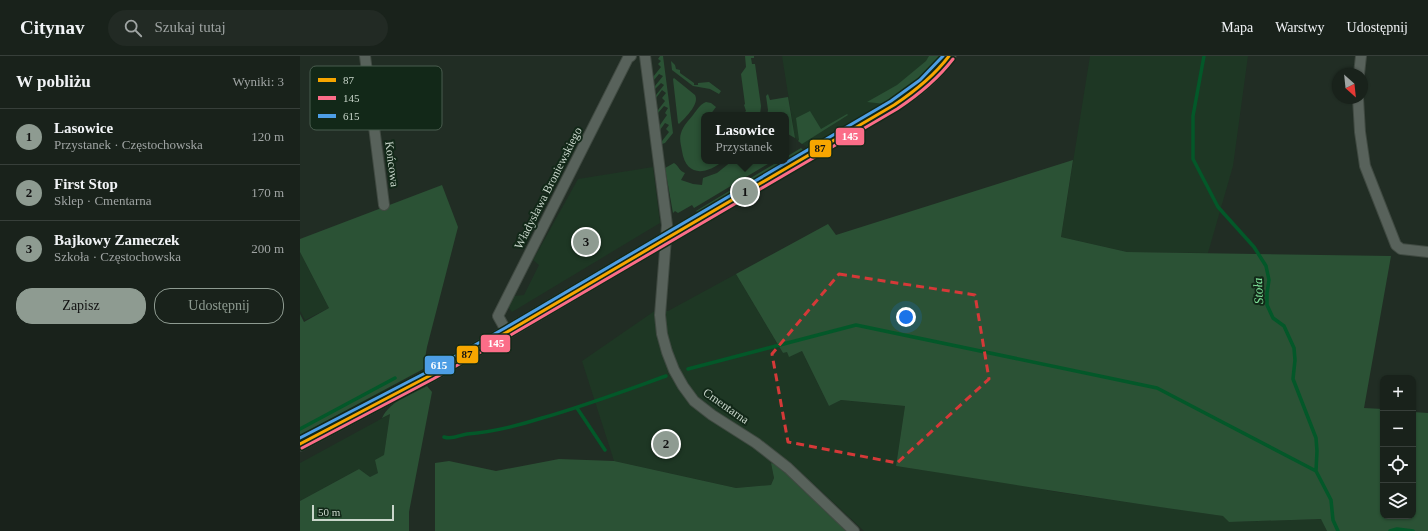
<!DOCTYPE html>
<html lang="pl">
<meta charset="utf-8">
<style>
:root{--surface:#19221b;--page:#222a24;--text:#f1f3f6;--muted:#9fa4a3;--line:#373f3a;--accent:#8e9b91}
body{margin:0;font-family:"Times New Roman",serif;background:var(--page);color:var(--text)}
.controls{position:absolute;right:12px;bottom:12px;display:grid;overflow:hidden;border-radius:8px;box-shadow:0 1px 3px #0004}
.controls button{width:36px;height:36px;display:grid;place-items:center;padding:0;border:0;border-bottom:1px solid var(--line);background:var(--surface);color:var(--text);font:20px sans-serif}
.compass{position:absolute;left:1032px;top:12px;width:36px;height:36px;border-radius:50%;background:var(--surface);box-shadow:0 1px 3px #0004;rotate:153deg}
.scale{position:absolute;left:12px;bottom:10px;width:82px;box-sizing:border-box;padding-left:4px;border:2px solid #c9d6cb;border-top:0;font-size:11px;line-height:14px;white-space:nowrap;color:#c9d6cb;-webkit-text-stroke:3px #122818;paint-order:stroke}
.you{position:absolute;left:606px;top:261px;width:14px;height:14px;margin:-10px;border:3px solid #fff;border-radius:50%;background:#1a73e8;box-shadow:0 0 0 6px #1a73e833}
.badge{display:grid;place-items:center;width:26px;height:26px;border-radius:50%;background:var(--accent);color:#111;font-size:13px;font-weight:700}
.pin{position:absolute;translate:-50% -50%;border:2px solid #fff;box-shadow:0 1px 4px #0006}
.popup{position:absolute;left:401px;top:56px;width:88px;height:52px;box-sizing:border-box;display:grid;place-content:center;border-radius:8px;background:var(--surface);filter:drop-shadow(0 1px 3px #0005);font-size:13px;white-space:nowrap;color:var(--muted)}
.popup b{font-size:15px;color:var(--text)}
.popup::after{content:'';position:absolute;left:50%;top:100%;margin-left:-8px;border:8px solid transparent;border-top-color:var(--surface)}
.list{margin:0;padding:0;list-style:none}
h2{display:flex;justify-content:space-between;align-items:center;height:52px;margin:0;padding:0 16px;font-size:17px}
h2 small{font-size:13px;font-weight:400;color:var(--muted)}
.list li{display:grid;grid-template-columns:26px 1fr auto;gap:12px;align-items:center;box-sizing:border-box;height:56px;padding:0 16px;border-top:1px solid var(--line)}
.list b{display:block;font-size:15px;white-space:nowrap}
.list p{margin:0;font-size:13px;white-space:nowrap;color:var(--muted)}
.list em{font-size:13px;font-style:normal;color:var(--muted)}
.actions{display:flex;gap:8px;padding:12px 16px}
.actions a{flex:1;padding:9px 0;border:1px solid var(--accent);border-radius:16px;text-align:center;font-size:14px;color:var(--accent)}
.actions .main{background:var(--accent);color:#111}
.icon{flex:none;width:22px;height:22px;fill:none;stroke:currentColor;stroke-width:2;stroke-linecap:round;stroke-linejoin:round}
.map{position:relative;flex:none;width:1128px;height:475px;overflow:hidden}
header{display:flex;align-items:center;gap:24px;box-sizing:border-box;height:56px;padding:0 20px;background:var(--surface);border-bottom:1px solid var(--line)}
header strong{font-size:19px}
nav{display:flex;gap:22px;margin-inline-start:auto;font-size:14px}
.search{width:280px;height:36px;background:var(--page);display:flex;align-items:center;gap:10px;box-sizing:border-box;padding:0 14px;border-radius:22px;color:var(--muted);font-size:15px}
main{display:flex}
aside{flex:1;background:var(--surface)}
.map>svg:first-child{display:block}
.built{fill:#1e3724}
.green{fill:#2b5235}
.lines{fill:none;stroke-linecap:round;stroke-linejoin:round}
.stream{stroke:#035829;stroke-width:3.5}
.minor-casing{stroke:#404a42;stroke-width:12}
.tertiary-casing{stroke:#404a42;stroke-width:15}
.minor{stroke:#58625b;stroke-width:10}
.tertiary{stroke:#58625b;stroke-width:13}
.bus-1-casing{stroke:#122818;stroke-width:6}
.bus-2-casing{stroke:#122818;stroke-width:6}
.bus-3-casing{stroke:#122818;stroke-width:6}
.bus-1{stroke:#f7a600;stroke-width:3}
.bus-2{stroke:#fb6d88;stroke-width:3}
.bus-3{stroke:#4d9ee5;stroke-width:3}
.marked{fill:none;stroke:#d53938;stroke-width:3;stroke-dasharray:8 5;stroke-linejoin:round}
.labels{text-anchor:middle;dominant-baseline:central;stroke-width:4;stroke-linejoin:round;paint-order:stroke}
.street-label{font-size:12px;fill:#c9d6cb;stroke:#122818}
.water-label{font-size:13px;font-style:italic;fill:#80e59b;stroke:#122818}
.key{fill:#122818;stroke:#495c4e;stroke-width:1}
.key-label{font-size:11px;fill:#c9d6cb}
.line-badge{stroke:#122818;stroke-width:1.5}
.badge-label{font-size:11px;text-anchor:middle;font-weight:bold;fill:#fff}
.pale-badge-label{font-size:11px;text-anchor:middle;font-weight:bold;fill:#111}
</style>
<header>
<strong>Citynav</strong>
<div class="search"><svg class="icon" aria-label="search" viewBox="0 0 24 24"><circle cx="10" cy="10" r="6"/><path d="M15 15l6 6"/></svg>Szukaj tutaj</div>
<nav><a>Mapa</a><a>Warstwy</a><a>Udostępnij</a></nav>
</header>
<main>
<aside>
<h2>W pobliżu<small>Wyniki: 3</small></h2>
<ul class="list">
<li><span class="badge">1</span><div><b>Lasowice</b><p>Przystanek · Częstochowska</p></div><em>120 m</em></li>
<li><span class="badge">2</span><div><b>First Stop</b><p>Sklep · Cmentarna</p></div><em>170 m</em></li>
<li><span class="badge">3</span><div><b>Bajkowy Zameczek</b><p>Szkoła · Częstochowska</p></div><em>200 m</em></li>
</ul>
<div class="actions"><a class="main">Zapisz</a><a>Udostępnij</a></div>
</aside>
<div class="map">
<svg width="1128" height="475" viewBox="0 0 1128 475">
<rect width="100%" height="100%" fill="#212d24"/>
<path class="built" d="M482,0H643L603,37L509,93L495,82Z
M790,0H948L933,110L908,197L827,196L761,181Z
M353,111L360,167L212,256L207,250L213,240L224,239L239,209L233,204L278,123Z
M0,196L29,252L5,264L0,255Z
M436,218L483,297L487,295L489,300L502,295L529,350L541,344L605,350L596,410L710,427L757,436L924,460L929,466L1022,463L1027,475H564L489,405L471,407L474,422L471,429L436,432L314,405L282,305L356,254L368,255Z
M90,358L84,399L78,417L70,421L59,413L0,445V407Z"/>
<path class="green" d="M360,0H363L373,77L365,87L362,88V85L369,76L366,73L369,69L365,67L360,74V69L367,59L365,57L368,52L364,50L358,57V54L365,45L362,42L366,37L362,34L356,42V39L364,29L361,27L355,33V30L363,20L359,18L354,24L353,21L361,11L358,8L361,5L358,3Z
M445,0H454V2H451L452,8H455L461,50L460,59H442L446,55L444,49L445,48L441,18L446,11Z
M629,0H643L621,24L585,48L567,46L597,29L626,5Z
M371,5L375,9L376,13L380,14V17L394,27V29H398V27L409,26L421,35L419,38L410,33L393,30L372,14Z
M374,22L395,39C400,48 385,62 379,68L378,67L373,23Z
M468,38L470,44L488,41L495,82L486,77V59H467L468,54L466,40Z
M406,46L411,47L416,51L410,59H404V105H423C406,119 386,121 382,95C381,89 379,83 381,77C383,70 389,64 393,59C397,54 400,48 406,46Z
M510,55L521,73L547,58L548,59L502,88L498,85L499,84L496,62Z
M501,92L505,96L398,157L396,155L479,105H486V101Z
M773,104L761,181L827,196L1091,200L1064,352L1083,353V460H1113V356L1128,357V475H1027L1021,463L929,466L923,460C814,445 705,427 596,410L605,350L541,344L529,350L502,295L489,301L487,296L483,297L436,218L528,168L536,179Z
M432,105H473L394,152L392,149L378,157L375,155L373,157L365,112L374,107C379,110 379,115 385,117L381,124L393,128L402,129L403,122L417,117Z
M142,129L158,171L127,291L124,308L127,311L0,379V258L4,266L29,252L0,196V183Z
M127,330L132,336L109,456V475H0V445L59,413L70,421L78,417L75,404L84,399L90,358L82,362C91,344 110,339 127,330Z
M259,403L314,405L436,432L471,429L474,422L471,407L478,409L547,475H135V407L149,405L196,415Z"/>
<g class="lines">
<path class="stream" d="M904,0L893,60V103L918,151L954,191L966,210L969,224L967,237V249L973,262L984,270L994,292L995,304L993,323L1016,382L1017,395L1016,415L1031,444L1033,464L1038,475
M388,313L556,269L857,332L1016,415
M277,352L305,394
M0,373L95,322
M144,381C153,384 159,379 167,378C193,376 217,370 242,362C284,350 324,335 366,320
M1090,475L1097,473L1113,475"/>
<g class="minor-casing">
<path id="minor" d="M65,0L84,149
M345,0L367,169L360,259L362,278L367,296L374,314L383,330L394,345L412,359L456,387L488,412L554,475
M1059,18L1061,0
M1058,42L1060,76L1065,110L1096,189L1101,193L1128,196
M207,276L198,260L328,2L331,0"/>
</g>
<g class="tertiary-casing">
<path id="tertiary" d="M0,388L131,319L207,276L594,49C615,36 634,21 649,0"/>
</g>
<use href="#minor" class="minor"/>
<use href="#tertiary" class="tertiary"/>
<g class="bus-1-casing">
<path id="bus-1" d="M0,388L131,319L207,276L594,49C615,35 634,20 649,0"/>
</g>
<g class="bus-2-casing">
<path id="bus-2" d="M2,392L133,323L209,280L597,53C618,39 637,24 653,3"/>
</g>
<g class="bus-3-casing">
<path id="bus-3" d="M0,382L129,315L205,272L591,45L620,24L643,0"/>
</g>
<use href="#bus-1" class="bus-1"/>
<use href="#bus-2" class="bus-2"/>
<use href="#bus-3" class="bus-3"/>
</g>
<path class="marked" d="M539,218L675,239L689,323L597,407L488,386L472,298Z"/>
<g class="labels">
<g class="street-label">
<text transform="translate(92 108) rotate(83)">Końcowa</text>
<text transform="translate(248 132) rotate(-63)">Władysława Broniewskiego</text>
<text transform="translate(426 350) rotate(35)">Cmentarna</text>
</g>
<g class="water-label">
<text transform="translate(958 235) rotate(-93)">Stoła</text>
</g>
</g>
<rect x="10" y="10" width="132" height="64" rx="6" class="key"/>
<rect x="18" y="22" width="18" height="4" fill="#f7a600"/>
<rect x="18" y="40" width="18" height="4" fill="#fb6d88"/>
<rect x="18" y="58" width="18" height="4" fill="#4d9ee5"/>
<g class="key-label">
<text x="43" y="28">87</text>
<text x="43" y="46">145</text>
<text x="43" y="64">615</text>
</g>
<g class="line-badge">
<rect x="535" y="71" width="30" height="19" rx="4" fill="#fb6d88"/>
<rect x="509" y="83" width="23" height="19" rx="4" fill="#f7a600"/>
<rect x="180" y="278" width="31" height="19" rx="4" fill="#fb6d88"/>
<rect x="156" y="289" width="23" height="19" rx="4" fill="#f7a600"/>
<rect x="124" y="299" width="31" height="20" rx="4" fill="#4d9ee5"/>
</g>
<g class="badge-label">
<text x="550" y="84">145</text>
<text x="196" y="291">145</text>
<text x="139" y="313">615</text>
</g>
<g class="pale-badge-label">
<text x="520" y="96">87</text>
<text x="167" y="302">87</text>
</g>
</svg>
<div class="controls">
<button>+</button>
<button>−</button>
<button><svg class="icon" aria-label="locate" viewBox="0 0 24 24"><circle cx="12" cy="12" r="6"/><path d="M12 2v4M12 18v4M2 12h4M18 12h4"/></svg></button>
<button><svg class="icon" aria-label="layers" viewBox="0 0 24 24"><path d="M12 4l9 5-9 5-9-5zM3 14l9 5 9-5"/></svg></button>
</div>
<svg class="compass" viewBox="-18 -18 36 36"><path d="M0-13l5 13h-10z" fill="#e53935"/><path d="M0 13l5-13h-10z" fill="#9fa4a3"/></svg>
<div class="scale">50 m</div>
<div class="you"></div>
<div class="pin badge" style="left:445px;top:136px">1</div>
<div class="popup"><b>Lasowice</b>Przystanek</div>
<div class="pin badge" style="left:366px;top:388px">2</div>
<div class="pin badge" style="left:286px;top:186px">3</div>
</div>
</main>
